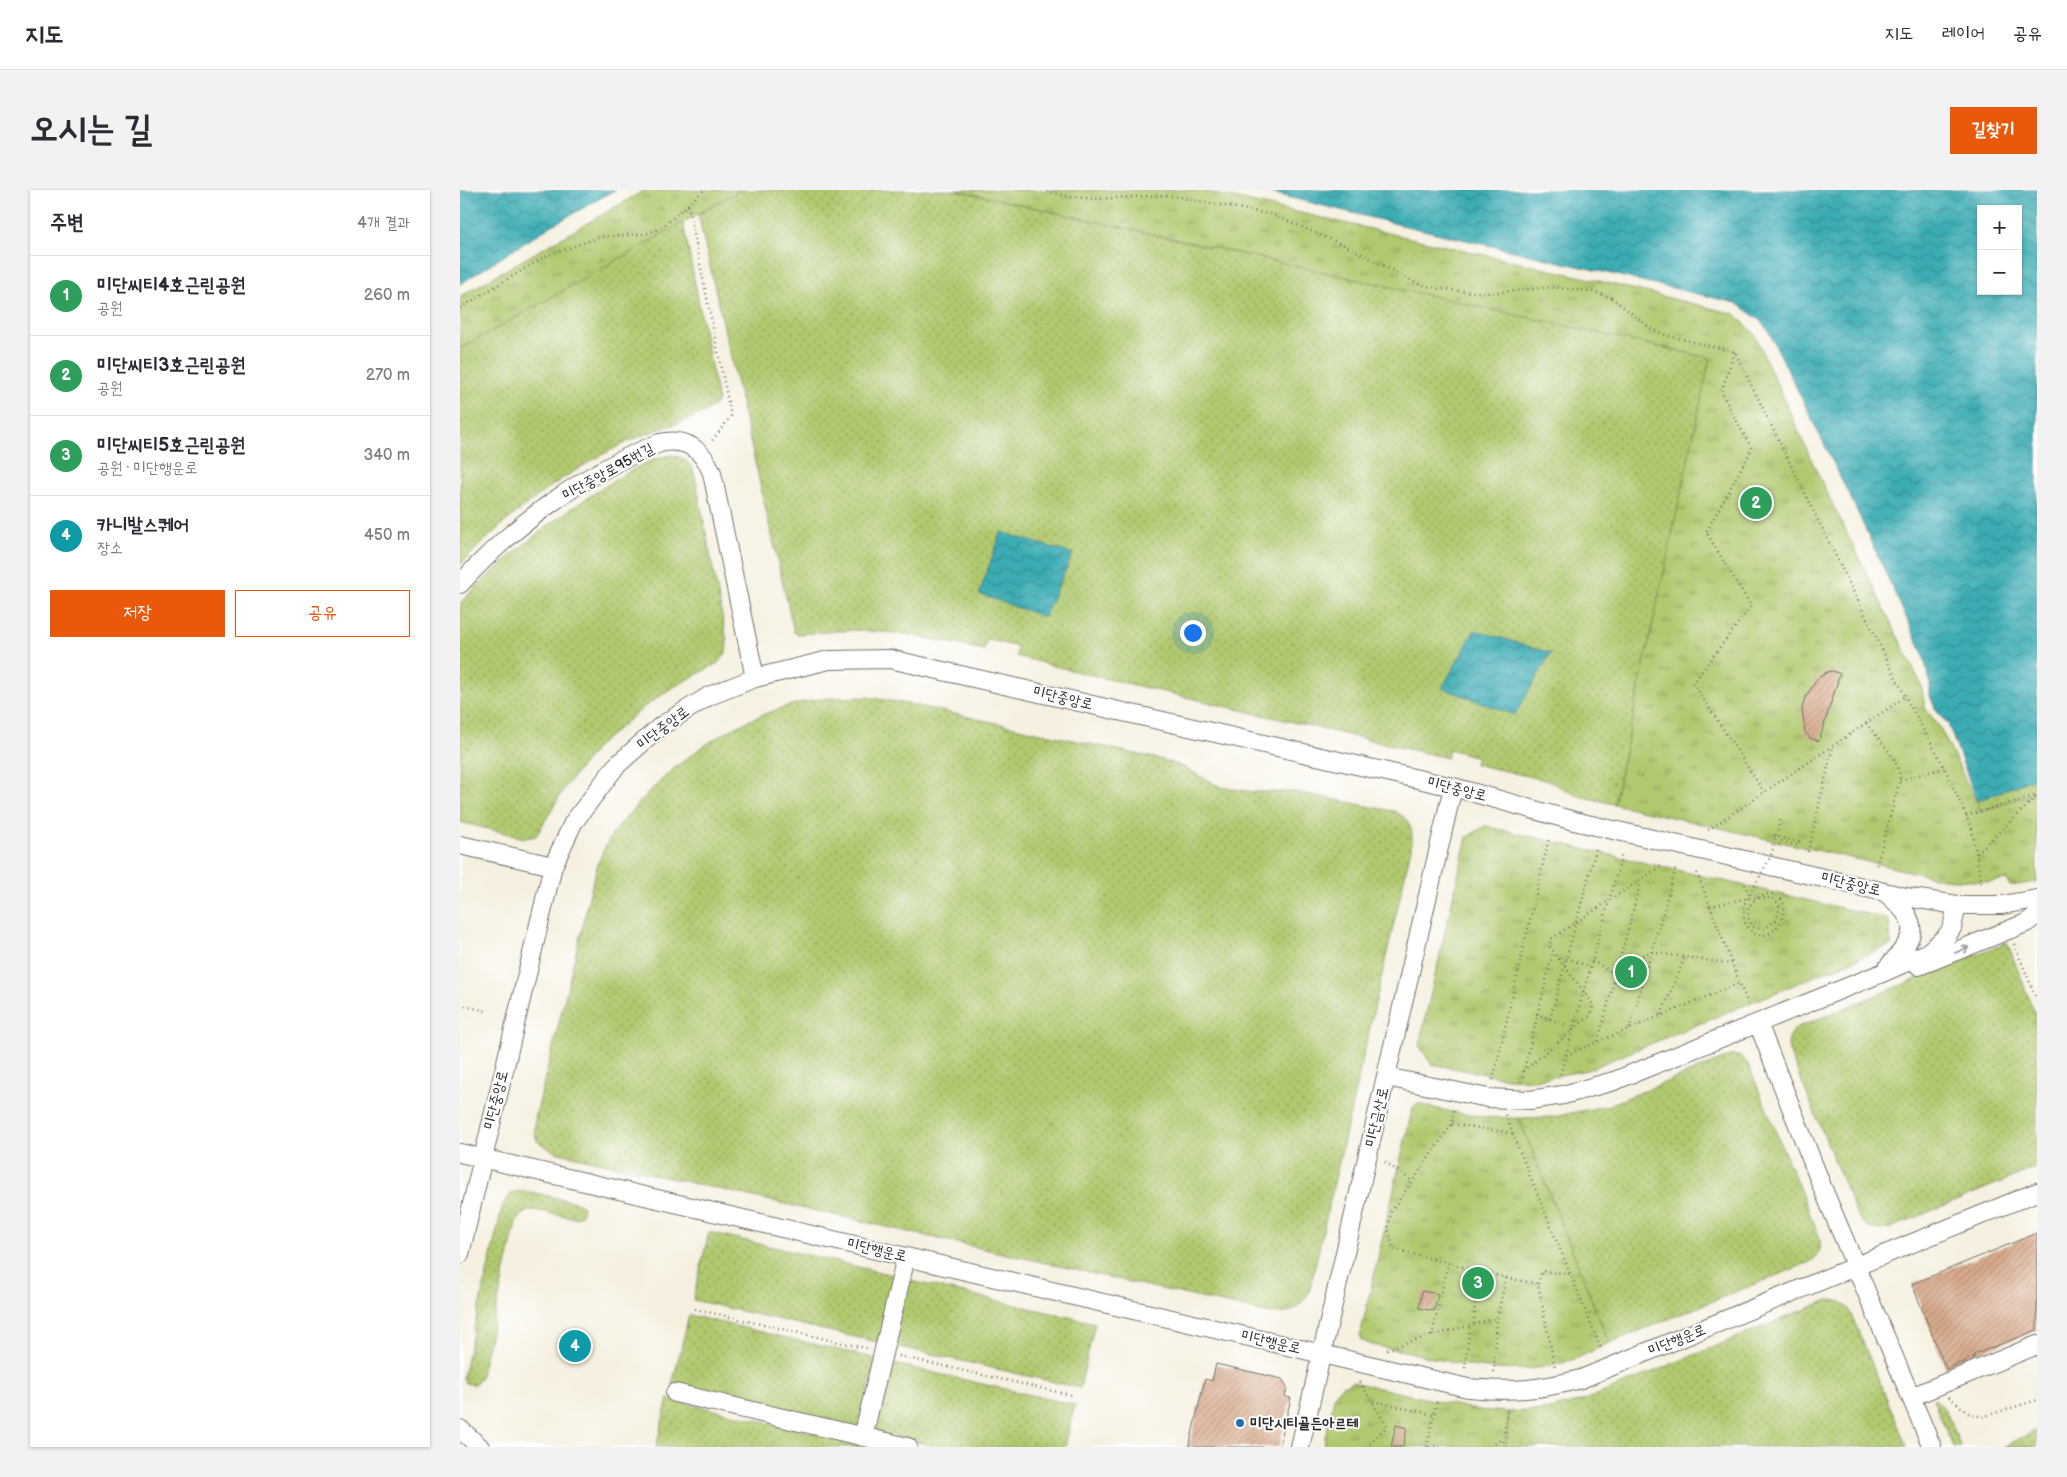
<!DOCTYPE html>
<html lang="ko">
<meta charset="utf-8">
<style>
:root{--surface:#fff;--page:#f2f2f3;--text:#2b2b33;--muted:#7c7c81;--line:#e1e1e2;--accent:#ea580c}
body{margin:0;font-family:"Balsamiq Sans","Poor Story",sans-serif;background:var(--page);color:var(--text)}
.controls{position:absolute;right:15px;top:15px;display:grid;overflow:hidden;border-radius:0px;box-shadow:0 1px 4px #0004}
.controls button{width:45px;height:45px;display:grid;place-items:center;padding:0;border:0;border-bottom:1px solid var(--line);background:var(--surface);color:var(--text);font:25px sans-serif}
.you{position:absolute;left:732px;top:442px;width:18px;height:18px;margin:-12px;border:4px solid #fff;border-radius:50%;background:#1a73e8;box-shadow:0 0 0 8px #1a73e833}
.badge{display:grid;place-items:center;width:32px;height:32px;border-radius:50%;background:var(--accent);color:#fff;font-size:16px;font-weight:700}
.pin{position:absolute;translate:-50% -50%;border:2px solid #fff;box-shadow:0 1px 5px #0006}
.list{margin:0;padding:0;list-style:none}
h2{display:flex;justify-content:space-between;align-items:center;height:65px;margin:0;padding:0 20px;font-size:21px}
h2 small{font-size:16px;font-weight:400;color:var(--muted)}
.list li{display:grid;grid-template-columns:32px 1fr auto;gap:15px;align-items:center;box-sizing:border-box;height:80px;padding:0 20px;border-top:1px solid var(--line)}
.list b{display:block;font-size:19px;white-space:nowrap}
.list p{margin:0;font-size:16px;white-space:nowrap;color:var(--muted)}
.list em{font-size:16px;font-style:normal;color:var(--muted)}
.actions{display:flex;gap:10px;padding:15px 20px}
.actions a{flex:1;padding:11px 0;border:1px solid var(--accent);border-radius:0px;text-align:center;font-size:18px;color:var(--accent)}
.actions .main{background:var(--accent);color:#fff}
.map{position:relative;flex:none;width:1577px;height:1257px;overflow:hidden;border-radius:0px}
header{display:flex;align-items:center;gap:30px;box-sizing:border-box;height:70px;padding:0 25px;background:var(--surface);border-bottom:1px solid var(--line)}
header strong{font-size:24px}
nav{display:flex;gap:28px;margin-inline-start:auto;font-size:18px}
.intro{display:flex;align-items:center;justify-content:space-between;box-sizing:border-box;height:120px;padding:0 30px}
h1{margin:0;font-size:35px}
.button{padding:12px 22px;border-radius:0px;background:var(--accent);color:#fff;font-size:18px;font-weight:700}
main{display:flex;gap:30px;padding:0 30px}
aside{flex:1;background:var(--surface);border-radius:0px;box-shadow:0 1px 4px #0004}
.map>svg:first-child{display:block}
.grass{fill:url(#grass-dots);stroke:#6e7a4c}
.park{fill:url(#park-tufts);stroke:#6e7a4c}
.water{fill:url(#water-waves);stroke:#326c70;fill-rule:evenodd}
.building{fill:url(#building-hatch)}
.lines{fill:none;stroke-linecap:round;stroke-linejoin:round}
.minor-casing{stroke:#72706a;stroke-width:20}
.path{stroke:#72706a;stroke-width:2.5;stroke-dasharray:1 4;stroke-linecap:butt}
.minor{stroke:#fff;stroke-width:18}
.path-bridge{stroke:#72706a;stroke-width:2.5;stroke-dasharray:1 4;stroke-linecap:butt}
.oneway{stroke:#a0a0a0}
.poi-dot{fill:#1f6fb2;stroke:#fff;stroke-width:2}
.labels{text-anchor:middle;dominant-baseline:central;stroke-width:4;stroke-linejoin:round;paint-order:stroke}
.street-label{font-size:15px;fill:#2b2b2b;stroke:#fff}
.poi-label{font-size:15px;font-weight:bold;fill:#2b2b2b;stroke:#fff;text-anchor:start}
</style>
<header>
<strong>지도</strong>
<nav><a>지도</a><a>레이어</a><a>공유</a></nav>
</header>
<div class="intro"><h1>오시는 길</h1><a class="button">길찾기</a></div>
<main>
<aside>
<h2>주변<small>4개 결과</small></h2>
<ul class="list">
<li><span class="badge" style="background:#2e9e5b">1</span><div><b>미단씨티4호근린공원</b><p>공원</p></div><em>260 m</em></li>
<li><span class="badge" style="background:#2e9e5b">2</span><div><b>미단씨티3호근린공원</b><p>공원</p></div><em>270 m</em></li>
<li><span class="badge" style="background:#2e9e5b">3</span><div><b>미단씨티5호근린공원</b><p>공원 · 미단행운로</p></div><em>340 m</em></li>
<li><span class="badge" style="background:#0f9aa8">4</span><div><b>카니발스퀘어</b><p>장소</p></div><em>450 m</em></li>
</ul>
<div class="actions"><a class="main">저장</a><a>공유</a></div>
</aside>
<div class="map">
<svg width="1577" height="1257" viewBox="0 0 1577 1257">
<defs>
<pattern id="grass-dots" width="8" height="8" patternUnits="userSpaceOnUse" patternTransform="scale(1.25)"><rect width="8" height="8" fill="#b0c96e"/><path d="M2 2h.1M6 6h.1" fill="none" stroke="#8fa35b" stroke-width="1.8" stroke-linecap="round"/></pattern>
<pattern id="park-tufts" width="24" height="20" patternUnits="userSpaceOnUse" patternTransform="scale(1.25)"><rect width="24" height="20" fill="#b0c96e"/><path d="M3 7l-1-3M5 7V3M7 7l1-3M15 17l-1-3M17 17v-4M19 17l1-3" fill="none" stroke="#8fa35b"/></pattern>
<pattern id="water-waves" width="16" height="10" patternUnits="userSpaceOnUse" patternTransform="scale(1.25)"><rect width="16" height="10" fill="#3aacb4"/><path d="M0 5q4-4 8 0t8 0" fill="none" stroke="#318c93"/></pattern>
<pattern id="building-hatch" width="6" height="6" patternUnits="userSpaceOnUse" patternTransform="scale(1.25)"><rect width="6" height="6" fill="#d9aa8b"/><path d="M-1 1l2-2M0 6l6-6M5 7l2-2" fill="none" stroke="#b08b72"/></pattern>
</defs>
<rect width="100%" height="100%" fill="#fff"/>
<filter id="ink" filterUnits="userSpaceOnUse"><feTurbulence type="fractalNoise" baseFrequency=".02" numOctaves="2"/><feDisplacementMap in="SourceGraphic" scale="10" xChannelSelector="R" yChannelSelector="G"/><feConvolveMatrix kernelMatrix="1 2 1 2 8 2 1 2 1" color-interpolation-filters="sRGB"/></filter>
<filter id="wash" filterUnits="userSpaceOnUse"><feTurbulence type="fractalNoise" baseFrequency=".0096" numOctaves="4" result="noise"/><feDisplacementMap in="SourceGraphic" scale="20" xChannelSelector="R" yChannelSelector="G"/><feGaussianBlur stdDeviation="1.12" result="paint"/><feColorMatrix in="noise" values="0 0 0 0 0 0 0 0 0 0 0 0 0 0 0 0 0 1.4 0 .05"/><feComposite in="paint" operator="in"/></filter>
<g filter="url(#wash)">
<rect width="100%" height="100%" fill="#f5f0df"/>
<path class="grass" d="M280,0H495L1251,168L1154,614L1115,605L1089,591L1015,574L1017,567L989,559L987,568L614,481L556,466L558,457L527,449L524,460L446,444L423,442L394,440L338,444L334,442L238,24Z
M223,32L258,211L256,214C232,233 196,238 169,251C106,281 48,324 0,375V159Z
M212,265C225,268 232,273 235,286L267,451L266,463L260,472L210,499L183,518L139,555L105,597L76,646L65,648L0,632V413C45,368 92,329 146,296C166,283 189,268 212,265Z
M407,507L459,516L703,570L723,577L760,597L794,602H836L933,621C951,628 954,641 951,659L849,1102C839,1120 828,1126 807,1123L95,962L77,951L75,942V929C90,868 105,807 120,746C127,719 133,679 146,655C152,643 162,632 171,622C217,567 282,523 354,510C371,507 390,508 407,507Z
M1577,587V602L1521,621L1517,611Z
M1547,752L1577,829V977L1428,1039C1414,1042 1404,1037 1397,1025L1329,861C1327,852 1329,844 1336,838Z
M1273,865L1282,867L1288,874L1359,1046C1362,1058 1360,1065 1350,1072L1149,1153L1059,928L1093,927L1149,915Z
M59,1001H66L119,1013L123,1017L121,1025L116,1028L74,1020C64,1021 60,1025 56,1033L20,1189L14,1195L5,1193L3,1186L43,1014L52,1003Z
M249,1042L437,1086L421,1153L233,1110Z
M447,1090L635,1133L620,1198L432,1155Z
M1368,1110L1380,1111L1389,1119L1447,1257H1046L1049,1222L1085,1220L1122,1211Z
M229,1125L417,1169L398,1235L393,1238L212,1195Z
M426,1172L615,1215L605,1257H478L418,1242L415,1237L414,1231Z
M208,1209L400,1254L399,1257H196Z
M1473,1209C1486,1212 1495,1245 1501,1257H1493Z
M1577,1240V1257H1543Z"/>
<path class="park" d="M185,0H280L0,159V106Z
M495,0H739L1135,90L1275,124L1294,143L1356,280L1461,494L1465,518L1479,536L1521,621L1577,602V692L1550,696L1547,689L1530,692L1483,689L1154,614L1250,168Z
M1025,636L1429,729L1431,755L1127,880L1074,890L1047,888L971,874L959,855L1007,647Z
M959,914C992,923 1024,929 1059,928L1149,1153C1134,1160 1119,1168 1103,1173C1052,1187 1003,1176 953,1163C937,1159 915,1158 901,1150L900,1146L952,920L955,915Z
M892,1192L1017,1220L1049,1222L1046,1257H863L875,1204L882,1196Z"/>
<path class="water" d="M0,0H155L91,36L0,94Z
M799,0H1577V587L1517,611L1488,534L1475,518L1470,506V491L1463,464L1395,317L1308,140L1301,131L1276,113L937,34ZM1521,19H1558V101H1521Z
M541,342L613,364L584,427L519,404Z
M1015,440L1091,463L1055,525L982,498Z"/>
<g id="blocks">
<path class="building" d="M1373,481L1380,484L1359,551L1350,548L1345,542L1342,518L1345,508L1357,489L1367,482Z
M1577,1043V1140L1513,1165L1514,1167L1486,1179L1452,1094Z
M962,1101L978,1104L974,1121L959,1118Z
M756,1174L822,1189L827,1197L825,1207L831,1208L819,1257H729L745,1189L752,1191Z
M936,1235L947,1238L943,1257H931Z"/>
</g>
</g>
<g filter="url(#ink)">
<use href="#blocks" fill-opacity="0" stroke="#72706a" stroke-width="1"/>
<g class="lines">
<g class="minor-casing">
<path id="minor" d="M0,394C52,336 127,281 200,253C226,247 243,260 252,283L295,488
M0,655L93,676
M1427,704C1463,735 1456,746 1427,778
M1459,776L1566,733L1577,725
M1298,833L1363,999L1472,1257
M926,887L1028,908L1070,910L1103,905L1154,891L1422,783L1467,763L1486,747L1492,738L1497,715
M0,963L1008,1198C1052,1202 1078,1200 1121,1189L1577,1002
M0,1064L93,676L113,633L156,576L201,536L249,506L295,488L369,470L430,469L993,597L1114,631L1446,707L1497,715H1542L1577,709
M215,1203L448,1257
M1451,1207L1577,1155
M0,1239L20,1257
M403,1247L446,1067
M840,1257L993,597"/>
</g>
<path class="path" d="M582,0L612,7L636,9L707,5L814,25L886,56L956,93L974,98L1011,102L1032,103L1091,97L1136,102L1152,108L1193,140L1205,145L1275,162L1447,510L1482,573L1505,623L1512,639L1521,694
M228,15L271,226L251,252
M0,118L84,67L140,47L185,44L196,40L206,34L244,0
M1275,162L1261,202L1292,259L1246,342L1291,416L1233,493L1304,602
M1406,533C1418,549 1440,569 1440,590L1416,678
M1440,590L1484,578
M1506,626L1577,605
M1248,640L1445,507
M1314,646L1339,652L1338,655L1320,651L1319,656
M1348,662L1373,556
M1517,663L1577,606
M1237,683L1289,817
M1285,694L1289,708
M1250,716L1289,708H1308
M1554,754L1577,810
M1107,768L1130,777
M1132,771L1156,784
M1159,773L1191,762L1272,774
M0,815L27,821
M1076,824L1113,837
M1201,825L1225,767
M1090,829L1136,659
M1169,839L1216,678
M1138,851L1181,691
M1106,865L1280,793
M1063,881L1131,825L1133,815L1131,811L1089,756L1091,749L1203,675
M1099,889L1162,665
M1033,890L1089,648
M1061,892L1093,762
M1045,925L1142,1161
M992,934L1052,943
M925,972L952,991
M1046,1088L1078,1094L1095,1178
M1078,1094L1082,1081L1110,1084
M235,1119L409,1159
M1014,1134L1016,1081
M972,1146L988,1073
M927,1160L948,1152L1037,1128L1046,1088L933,1059L928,1038L931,1022L992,934L994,919
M439,1166L611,1205
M1005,1178L1010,1135
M1034,1182L1037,1128
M900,1192L927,1236L906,1257
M1489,1207L1508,1223L1522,1227L1577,1210
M913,1211L974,1225
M967,1257L977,1210
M969,1257H981
M1031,1257L1043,1248
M1043,1257L1047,1218"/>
<use href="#minor" class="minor"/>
<path class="path-bridge" d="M1308,708L1315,709L1320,717L1316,730L1304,739L1293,737C1272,709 1323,690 1324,718C1324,724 1322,731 1318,736C1300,757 1278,739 1285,713L1311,666L1321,627"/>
</g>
<defs><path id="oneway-shaft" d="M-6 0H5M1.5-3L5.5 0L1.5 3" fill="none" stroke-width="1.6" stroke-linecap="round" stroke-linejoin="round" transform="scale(1.25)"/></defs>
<use class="oneway" href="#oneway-shaft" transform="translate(1502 760) rotate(-23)"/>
</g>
<circle class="poi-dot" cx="780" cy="1233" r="5"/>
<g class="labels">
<g class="street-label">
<text transform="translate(148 282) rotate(-29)">미단중앙로95번길</text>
<text transform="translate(603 508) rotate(13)">미단중앙로</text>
<text transform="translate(203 538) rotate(-37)">미단중앙로</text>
<text transform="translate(997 599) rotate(14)">미단중앙로</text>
<text transform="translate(1391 694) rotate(13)">미단중앙로</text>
<text transform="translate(36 910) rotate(-76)">미단중앙로</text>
<text transform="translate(917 927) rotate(-77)">미단금산로</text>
<text transform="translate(417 1060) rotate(13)">미단행운로</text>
<text transform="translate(1217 1150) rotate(-22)">미단행운로</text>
<text transform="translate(811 1152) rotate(13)">미단행운로</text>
</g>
<g class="poi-label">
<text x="790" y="1233">미단시티골든아르테</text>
</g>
</g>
</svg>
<div class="controls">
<button>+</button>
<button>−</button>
</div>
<div class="you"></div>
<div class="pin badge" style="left:1171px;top:782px;background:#2e9e5b">1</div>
<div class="pin badge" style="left:1296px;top:313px;background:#2e9e5b">2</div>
<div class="pin badge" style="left:1018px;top:1093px;background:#2e9e5b">3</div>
<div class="pin badge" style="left:115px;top:1156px;background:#0f9aa8">4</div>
</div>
</main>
